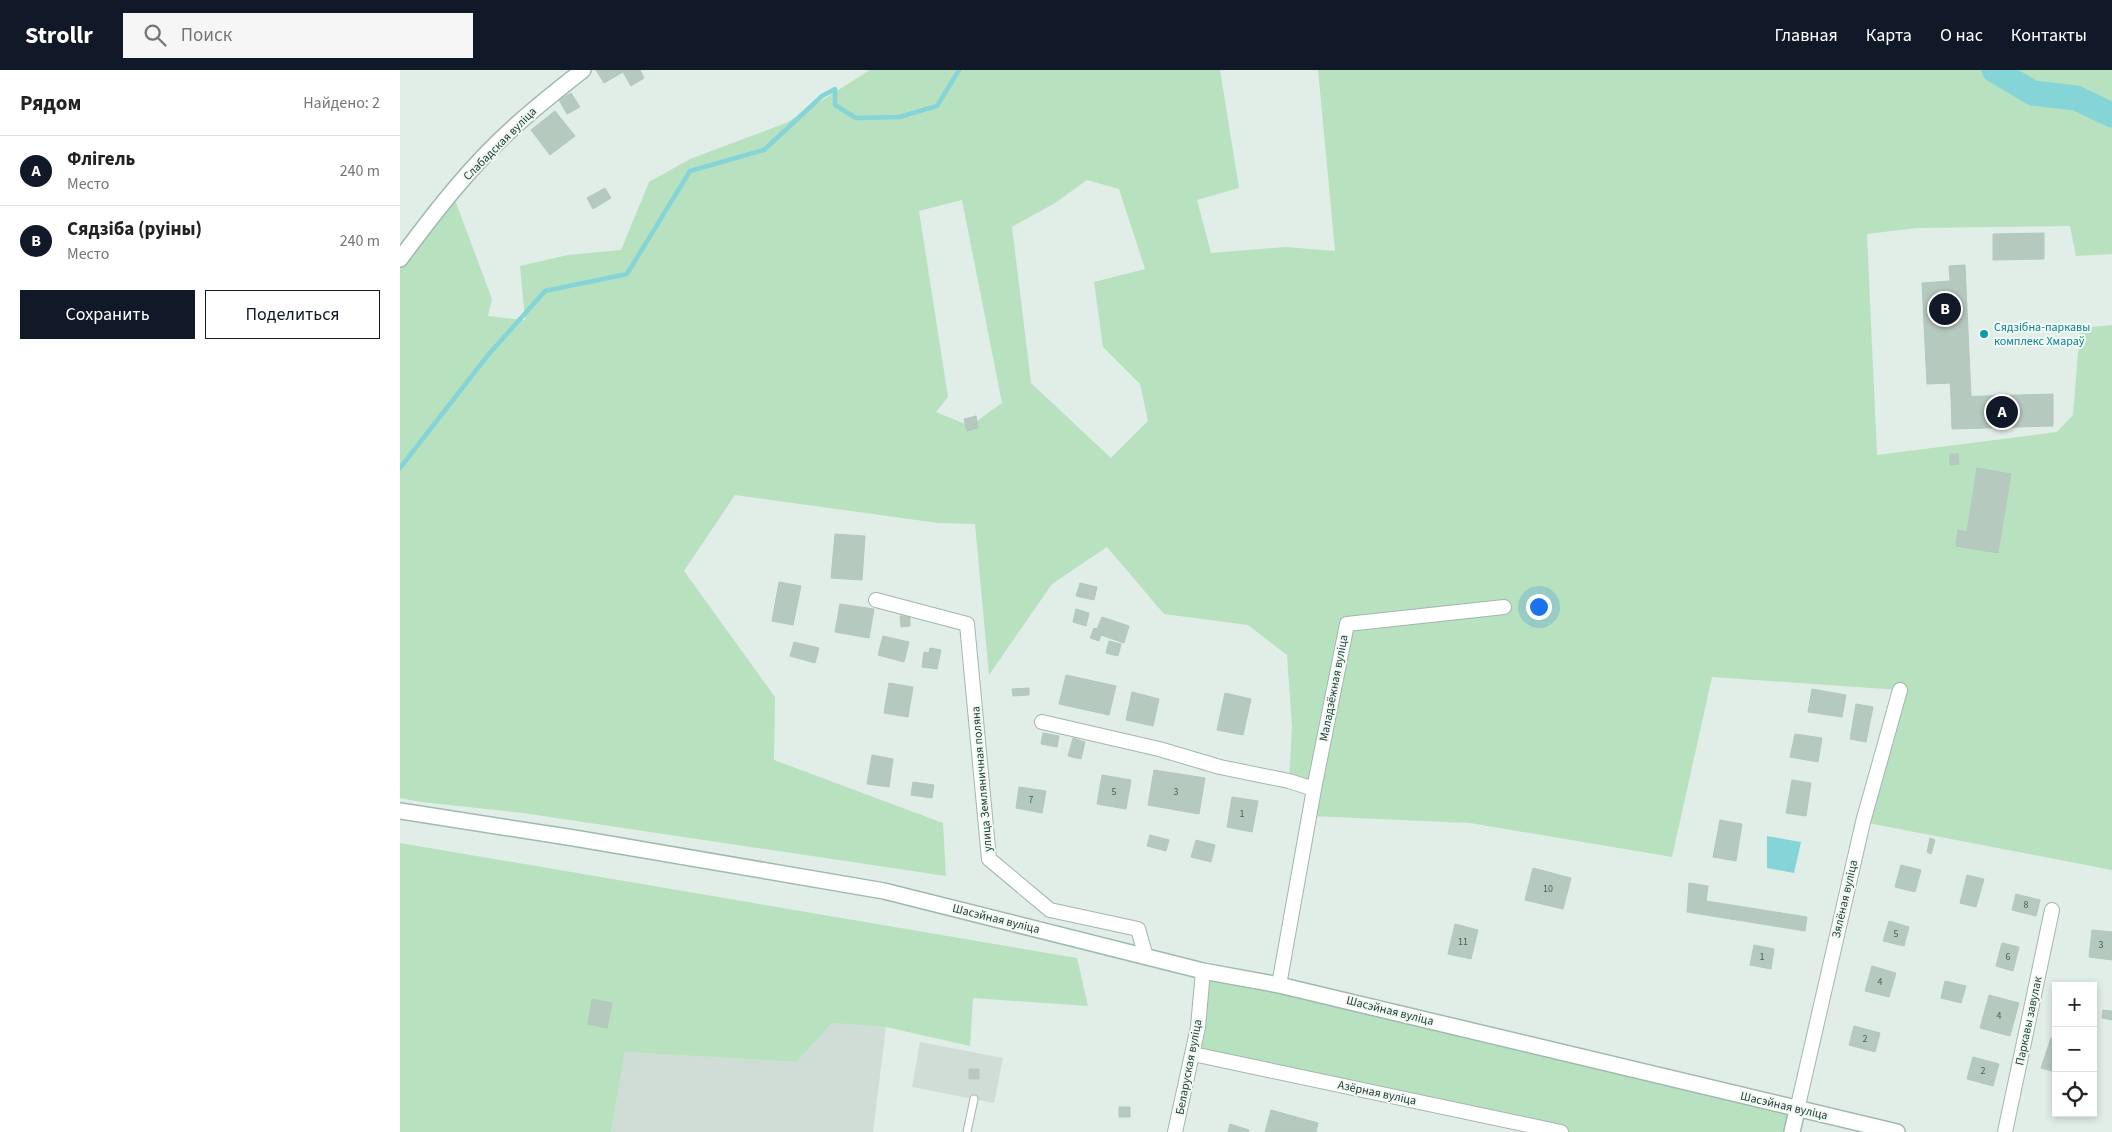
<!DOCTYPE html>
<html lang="ru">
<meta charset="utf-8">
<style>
:root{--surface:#fff;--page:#f6f6f6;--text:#222;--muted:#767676;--line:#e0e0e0;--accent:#111827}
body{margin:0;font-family:"Source Sans 3",sans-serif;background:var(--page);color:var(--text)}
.controls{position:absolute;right:15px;bottom:15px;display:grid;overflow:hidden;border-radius:0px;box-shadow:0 2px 8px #0003}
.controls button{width:45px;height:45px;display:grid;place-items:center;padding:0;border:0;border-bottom:1px solid var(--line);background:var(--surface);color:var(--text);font:25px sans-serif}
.you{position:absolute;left:1138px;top:536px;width:18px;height:18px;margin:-12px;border:4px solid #fff;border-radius:50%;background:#1a73e8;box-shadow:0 0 0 8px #1a73e833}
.badge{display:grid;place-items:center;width:32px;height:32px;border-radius:50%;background:var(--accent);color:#fff;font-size:16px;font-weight:700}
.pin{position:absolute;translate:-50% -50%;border:2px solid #fff;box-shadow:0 1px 5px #0006}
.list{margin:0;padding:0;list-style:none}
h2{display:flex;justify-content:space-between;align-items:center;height:65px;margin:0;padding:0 20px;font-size:21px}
h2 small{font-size:16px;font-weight:400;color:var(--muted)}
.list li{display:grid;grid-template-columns:32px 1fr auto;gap:15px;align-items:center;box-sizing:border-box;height:70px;padding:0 20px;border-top:1px solid var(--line)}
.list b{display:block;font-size:19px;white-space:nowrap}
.list p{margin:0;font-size:16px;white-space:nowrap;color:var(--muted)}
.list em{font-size:16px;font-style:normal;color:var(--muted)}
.actions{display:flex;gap:10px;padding:15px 20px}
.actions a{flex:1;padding:11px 0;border:1px solid var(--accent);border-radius:0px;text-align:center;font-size:18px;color:var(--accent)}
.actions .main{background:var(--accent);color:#fff}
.icon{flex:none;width:28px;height:28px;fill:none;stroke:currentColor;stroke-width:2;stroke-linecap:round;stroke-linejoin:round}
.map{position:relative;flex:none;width:1712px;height:1062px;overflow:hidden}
header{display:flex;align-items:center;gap:30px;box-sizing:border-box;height:70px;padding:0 25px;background:var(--accent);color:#fff}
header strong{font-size:24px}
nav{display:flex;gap:28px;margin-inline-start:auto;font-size:18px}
.search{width:350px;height:45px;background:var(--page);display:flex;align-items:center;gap:12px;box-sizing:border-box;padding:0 18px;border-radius:0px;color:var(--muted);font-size:19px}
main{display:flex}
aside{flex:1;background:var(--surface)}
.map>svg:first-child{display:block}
.built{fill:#cfddd6}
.green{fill:#b8e1bf;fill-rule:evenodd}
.water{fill:#84d4d8}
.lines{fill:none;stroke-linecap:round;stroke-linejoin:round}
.stream{stroke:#84d4d8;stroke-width:4.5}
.river{stroke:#84d4d8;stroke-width:25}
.building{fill:#b6c9bf;stroke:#b3c8bd}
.lane-casing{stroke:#a3b6ae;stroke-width:9}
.street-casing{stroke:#a3b6ae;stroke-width:16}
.secondary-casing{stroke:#9ebaae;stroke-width:18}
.lane{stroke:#fff;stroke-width:7}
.street{stroke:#fff;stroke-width:14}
.secondary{stroke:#fff;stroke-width:15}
.culture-dot{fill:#0f9aa8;stroke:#f2f9f5;stroke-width:2}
.labels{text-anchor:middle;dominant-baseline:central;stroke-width:4;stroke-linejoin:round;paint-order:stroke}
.number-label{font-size:10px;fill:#466257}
.street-label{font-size:12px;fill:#204034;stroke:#f2f9f5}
.culture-label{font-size:12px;fill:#0d838f;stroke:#f2f9f5;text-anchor:start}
</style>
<header>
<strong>Strollr</strong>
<div class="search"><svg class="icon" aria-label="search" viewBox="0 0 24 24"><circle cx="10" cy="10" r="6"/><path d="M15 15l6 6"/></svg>Поиск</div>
<nav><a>Главная</a><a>Карта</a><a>О нас</a><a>Контакты</a></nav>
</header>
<main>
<aside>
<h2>Рядом<small>Найдено: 2</small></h2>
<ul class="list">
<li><span class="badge">A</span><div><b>Флігель</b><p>Место</p></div><em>240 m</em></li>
<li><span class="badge">B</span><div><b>Сядзіба (руіны)</b><p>Место</p></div><em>240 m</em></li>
</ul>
<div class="actions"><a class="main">Сохранить</a><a>Поделиться</a></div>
</aside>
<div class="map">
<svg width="1712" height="1062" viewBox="0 0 1712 1062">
<rect width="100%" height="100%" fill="#e1ede7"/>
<path class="built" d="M432,953L486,957L473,1062H211L225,982L397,992Z
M520,972L603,988L594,1033L512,1017Z"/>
<path class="green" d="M470,0H820L839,118L797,130L811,183L886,177L935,181L918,0H1712V184L1676,186L1670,156L1517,158L1467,164L1477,385L1657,362L1673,345L1680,258L1712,255V800L1463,752L1500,620L1312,607L1272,787L1070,753L910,746L914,719L889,711L892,657L887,585L848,555L764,544L707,477L652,514L589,605L575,454L538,453L335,425L284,501L375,627L374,690L543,753L546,806L123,743L21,732L0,728V191L52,122L92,229L88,246L125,250L120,196L168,185L221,180L249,112L290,89L386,53ZM687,110L719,119L745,199L694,212L703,277L740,314L748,351L711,388L631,313L612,157L655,133ZM562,130L602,333L570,356L536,342L548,327L519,141Z
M0,773L677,888L688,936L573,928L570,976L486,957L432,953L397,992L225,982L211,1062H0Z
M803,901L1397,1040L1392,1062H1161L793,984Z"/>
<path class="water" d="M1367,766L1401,772L1394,803L1367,798Z"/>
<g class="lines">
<path class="stream" d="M0,398L88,285L145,221L227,204L290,101L364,80L422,26L435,19V35L456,48L499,47L537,36L559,0"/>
<path class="river" d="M1594,0L1633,23L1676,28L1712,45"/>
</g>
<path class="building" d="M196,0H240L244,8L231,16L223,2L204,13Z
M171,23L180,37L167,44L159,30Z
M155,41L175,66L150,85L131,60Z
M205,118L211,128L193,139L187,128Z
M1644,163V189L1593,190V164Z
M1565,195L1571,326L1551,327L1550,313L1527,314L1522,213L1550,211L1549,196Z
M1653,324V356L1552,359L1551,327Z
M576,346L578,358L567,361L564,349Z
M1550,384H1558L1559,394L1550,395Z
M1577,398L1611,404L1598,483L1556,476L1558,460L1567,462Z
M435,464L465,466L462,510L431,508Z
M379,512L401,516L393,555L372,551Z
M680,513L697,517L694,530L676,526Z
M440,534L474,539L469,568L435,562Z
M676,539L689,543L686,556L673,552Z
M500,546H510V556L501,557Z
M702,547L729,556L724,573L701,565L699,571L690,568L694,558L697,559Z
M483,566L509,572L504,592L478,585Z
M709,571L721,574L718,586L706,583Z
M394,572L419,578L415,593L390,586Z
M530,578L541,580L537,599L522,597L524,582L529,583Z
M666,605L716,616L709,645L659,634Z
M489,613L513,617L508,647L484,643Z
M629,618V625L613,626L612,619Z
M1412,619L1446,625L1442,647L1408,642Z
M732,622L759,629L753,656L726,650Z
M825,623L851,629L843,665L817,660Z
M1456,634L1473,637L1466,672L1450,669Z
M643,663L659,666L657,677L641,674Z
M1395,664L1422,668L1418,692L1390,687Z
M673,668L685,672L681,689L668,686Z
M472,685L493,689L489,717L467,714Z
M754,700L805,708L799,744L748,735Z
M702,705L731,710L726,739L697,734Z
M1392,710L1411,713L1406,746L1386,743Z
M513,712L534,715L532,728L511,725Z
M619,717L646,721L642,743L616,738Z
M832,727L858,731L852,762L827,757Z
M1320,750L1342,754L1336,791L1313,787Z
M750,765L769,770L766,781L747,776Z
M1530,768L1535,770L1531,784L1527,782Z
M796,770L815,775L811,792L791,787Z
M1501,795L1521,800L1515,822L1495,817Z
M1133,798L1171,808L1163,839L1125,830Z
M1567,805L1584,809L1576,837L1560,833Z
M1289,813L1308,816L1306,831L1407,847L1405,861L1287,842Z
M1616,824L1640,830L1636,846L1612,840Z
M1489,851L1509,857L1504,876L1483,871Z
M1055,854L1078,860L1071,889L1048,884Z
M1692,860L1712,862V890L1689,887Z
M1602,873L1619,877L1613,901L1596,896Z
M1354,875L1374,879L1371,899L1350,895Z
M1472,896L1496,903L1489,927L1465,921Z
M1545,911L1566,916L1561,933L1541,928Z
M1589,925L1619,933L1610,966L1580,958Z
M192,929L212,933L207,958L188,954Z
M1703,940L1712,941V950L1702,948Z
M1454,956L1480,963L1475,982L1449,975Z
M1651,968L1656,970V1002L1641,998Z
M1573,987L1599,994L1593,1016L1567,1009Z
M569,999H579V1009H569Z
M719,1037H730V1047H719Z
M871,1040L918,1053L916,1062H865Z
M830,1054L849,1060L848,1062H828Z"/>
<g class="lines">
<g class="lane-casing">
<path id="lane" d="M567,1062L574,1029"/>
</g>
<g class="street-casing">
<path id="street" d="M476,530L567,554L589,789L650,840L738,859L746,887
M642,652L759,679L820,697L889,711L914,719
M879,915L914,719L947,554L1104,537
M793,984L1161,1062
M1397,1040L1463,752L1500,620
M775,1062L798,957L803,901
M1605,1062L1652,840"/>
</g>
<g class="secondary-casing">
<path id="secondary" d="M0,189C35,142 71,95 115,56C137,36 160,18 183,0
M0,741L174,768L484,821L803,901L879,915L1497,1062
M1392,1062L1397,1040"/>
</g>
<use href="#lane" class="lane"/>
<use href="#street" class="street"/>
<use href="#secondary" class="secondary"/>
</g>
<circle class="culture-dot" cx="1584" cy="264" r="5"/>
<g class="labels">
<g class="number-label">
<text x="714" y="722">5</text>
<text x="776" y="722">3</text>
<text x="631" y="730">7</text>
<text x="842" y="744">1</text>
<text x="1148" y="819">10</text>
<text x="1626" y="835">8</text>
<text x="1496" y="864">5</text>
<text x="1063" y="872">11</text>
<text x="1701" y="875">3</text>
<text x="1362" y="887">1</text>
<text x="1608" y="887">6</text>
<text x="1480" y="912">4</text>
<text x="1599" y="946">4</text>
<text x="1465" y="969">2</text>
<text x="1583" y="1001">2</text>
</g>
<g class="street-label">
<text transform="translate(100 74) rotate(-45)">Слабадская вуліца</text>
<text transform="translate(934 618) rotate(-79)">Маладзёжная вуліца</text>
<text transform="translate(582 709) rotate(-95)">улица Земляничная поляна</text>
<text transform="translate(1445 829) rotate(-77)">Зялёная вуліца</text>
<text transform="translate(596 849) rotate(14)">Шасэйная вуліца</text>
<text transform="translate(990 941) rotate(14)">Шасэйная вуліца</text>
<text transform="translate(1629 951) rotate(-78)">Паркавы завулак</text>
<text transform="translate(789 997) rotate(-79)">Беларуская вуліца</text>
<text transform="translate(977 1023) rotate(12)">Азёрная вуліца</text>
<text transform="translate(1384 1036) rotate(13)">Шасэйная вуліца</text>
</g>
<g class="culture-label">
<text x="1594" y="257">Сядзібна-паркавы<tspan x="1594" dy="14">комплекс Хмараў</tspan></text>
</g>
</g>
</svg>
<div class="controls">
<button>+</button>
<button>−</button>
<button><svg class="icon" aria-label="locate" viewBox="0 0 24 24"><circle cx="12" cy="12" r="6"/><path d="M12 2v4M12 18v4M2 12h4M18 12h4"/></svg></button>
</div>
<div class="you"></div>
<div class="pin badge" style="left:1602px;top:342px">A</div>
<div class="pin badge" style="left:1545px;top:239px">B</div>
</div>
</main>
